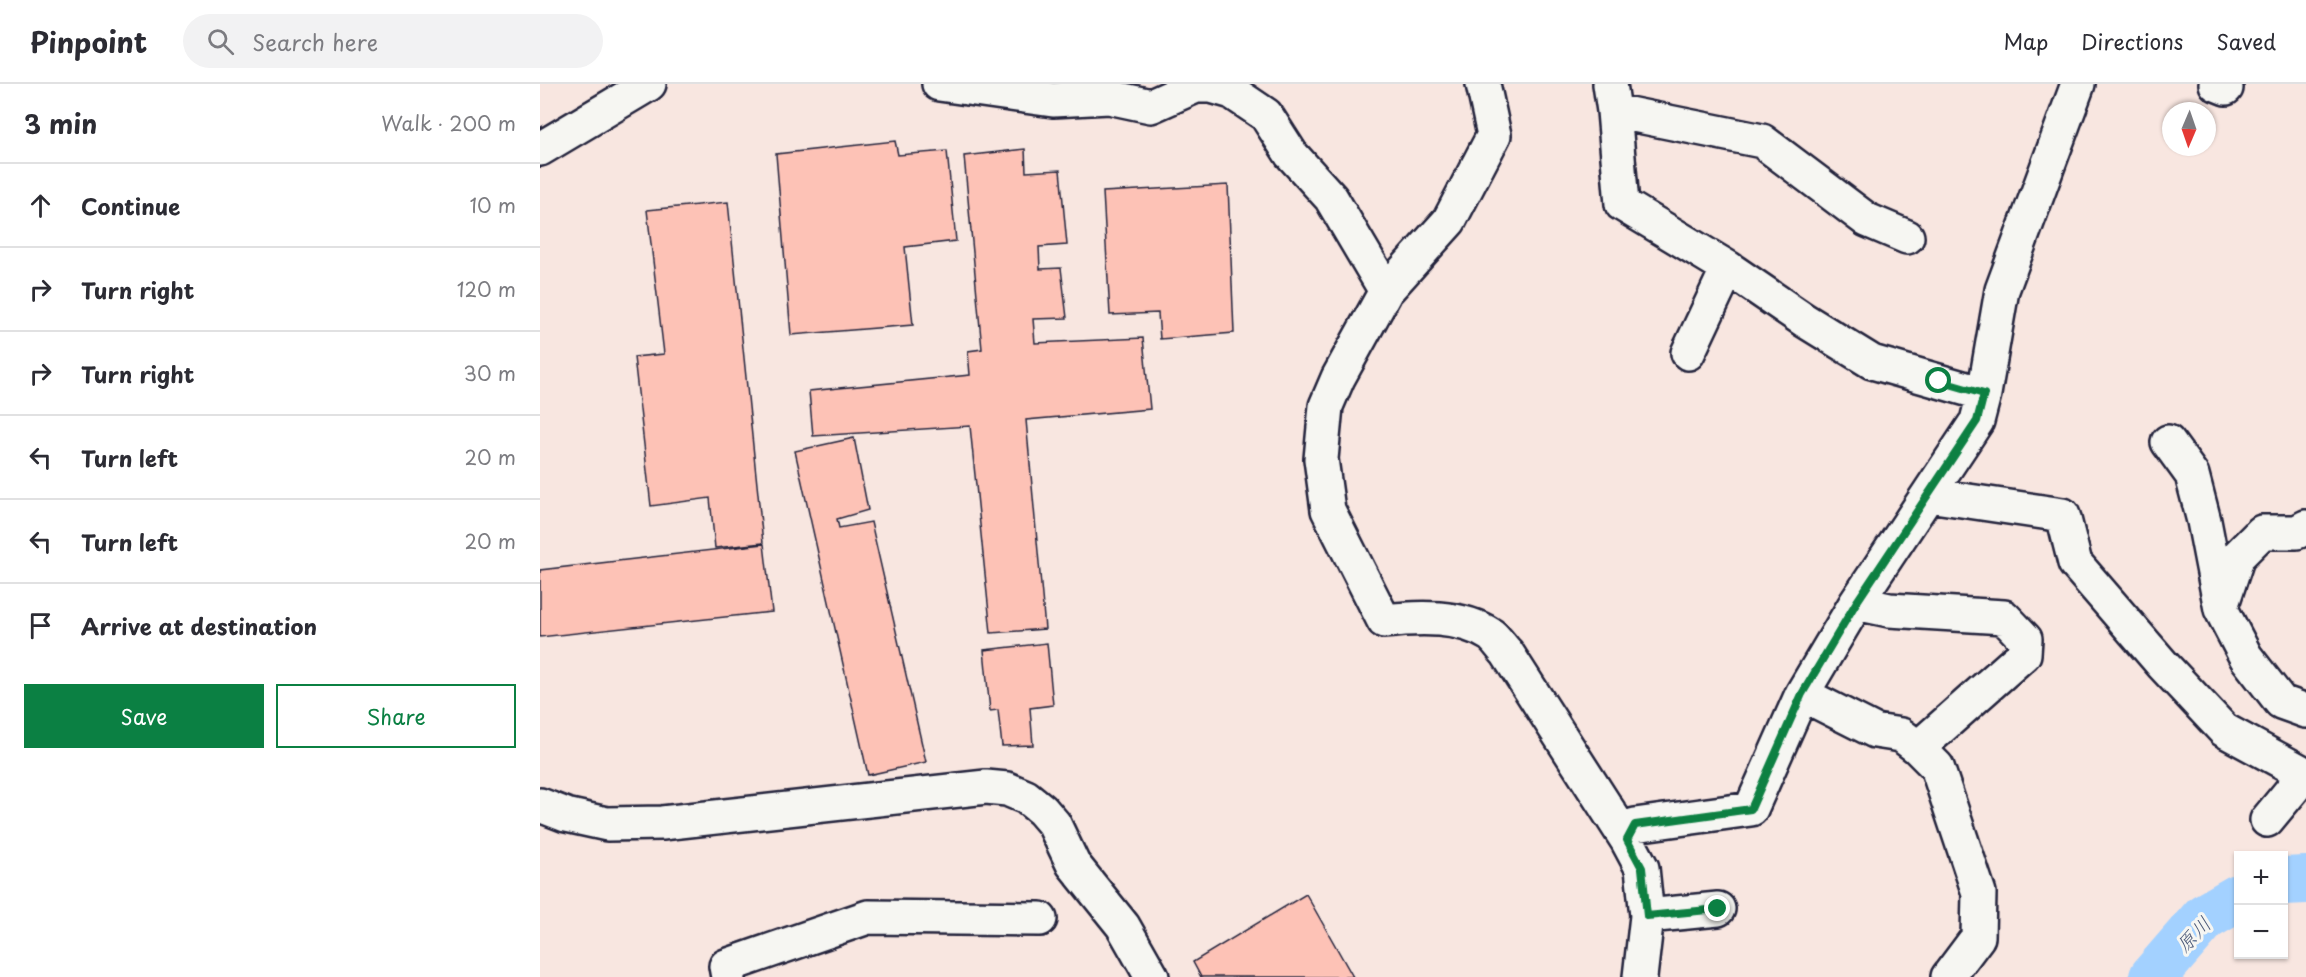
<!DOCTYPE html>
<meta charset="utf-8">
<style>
:root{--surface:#fff;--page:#f2f2f3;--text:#2b2b33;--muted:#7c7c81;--line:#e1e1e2;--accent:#0b8043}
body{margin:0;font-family:"Playpen Sans","Klee One",sans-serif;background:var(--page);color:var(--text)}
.controls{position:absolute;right:18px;bottom:18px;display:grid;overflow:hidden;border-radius:0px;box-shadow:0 2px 4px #0004}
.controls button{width:54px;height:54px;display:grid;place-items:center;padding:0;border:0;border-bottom:2px solid var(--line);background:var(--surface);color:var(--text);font:30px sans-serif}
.compass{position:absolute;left:1622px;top:18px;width:54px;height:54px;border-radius:50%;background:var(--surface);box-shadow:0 2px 4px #0004;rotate:182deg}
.stop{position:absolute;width:18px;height:18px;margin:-14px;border:4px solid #0b8043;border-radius:50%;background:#fff}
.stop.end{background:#0b8043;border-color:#fff;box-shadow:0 2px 6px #0008}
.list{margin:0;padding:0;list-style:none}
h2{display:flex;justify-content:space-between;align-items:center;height:78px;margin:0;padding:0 24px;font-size:26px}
h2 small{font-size:20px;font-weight:400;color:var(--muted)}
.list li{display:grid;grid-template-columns:39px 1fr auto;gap:18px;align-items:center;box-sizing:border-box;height:84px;padding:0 24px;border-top:2px solid var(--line)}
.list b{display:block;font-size:22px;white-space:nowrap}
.list em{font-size:20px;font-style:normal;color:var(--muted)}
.actions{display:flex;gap:12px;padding:18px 24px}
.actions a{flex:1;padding:14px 0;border:2px solid var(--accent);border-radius:0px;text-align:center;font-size:21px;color:var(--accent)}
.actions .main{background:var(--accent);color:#fff}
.icon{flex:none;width:33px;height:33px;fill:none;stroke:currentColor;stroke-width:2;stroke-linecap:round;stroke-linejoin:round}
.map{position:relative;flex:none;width:1766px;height:893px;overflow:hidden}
header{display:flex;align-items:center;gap:36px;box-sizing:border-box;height:84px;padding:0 30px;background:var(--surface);border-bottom:2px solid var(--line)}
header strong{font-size:28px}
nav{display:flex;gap:33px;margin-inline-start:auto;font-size:21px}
.search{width:420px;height:54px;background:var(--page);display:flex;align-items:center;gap:15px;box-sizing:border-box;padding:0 21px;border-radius:33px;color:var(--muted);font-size:22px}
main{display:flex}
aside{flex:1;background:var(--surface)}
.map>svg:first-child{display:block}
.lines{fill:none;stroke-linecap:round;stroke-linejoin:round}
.river{stroke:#a3d1ff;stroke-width:48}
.building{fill:#fdc2b6;stroke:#22223b;stroke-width:1.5}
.minor-casing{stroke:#22223b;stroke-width:38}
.minor{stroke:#f6f6f2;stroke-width:33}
.route{stroke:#0b8043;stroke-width:8}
.labels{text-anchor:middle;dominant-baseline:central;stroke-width:6;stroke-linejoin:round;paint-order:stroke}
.water-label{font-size:20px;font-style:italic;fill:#495776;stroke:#f6f6f2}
</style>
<header>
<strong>Pinpoint</strong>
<div class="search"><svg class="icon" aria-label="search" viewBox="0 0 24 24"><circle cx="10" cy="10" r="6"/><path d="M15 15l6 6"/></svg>Search here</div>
<nav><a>Map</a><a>Directions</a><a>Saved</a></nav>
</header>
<main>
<aside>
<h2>3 min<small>Walk · 200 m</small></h2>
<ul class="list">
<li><svg class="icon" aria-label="ahead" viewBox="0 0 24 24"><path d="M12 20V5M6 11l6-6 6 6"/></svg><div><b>Continue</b></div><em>10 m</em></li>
<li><svg class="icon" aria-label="right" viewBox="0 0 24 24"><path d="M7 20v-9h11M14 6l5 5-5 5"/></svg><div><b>Turn right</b></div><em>120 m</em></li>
<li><svg class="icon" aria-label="right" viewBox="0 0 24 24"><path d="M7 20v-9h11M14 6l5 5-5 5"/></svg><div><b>Turn right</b></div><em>30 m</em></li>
<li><svg class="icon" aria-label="left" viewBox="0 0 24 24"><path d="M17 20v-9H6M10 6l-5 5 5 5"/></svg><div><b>Turn left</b></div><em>20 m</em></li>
<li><svg class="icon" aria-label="left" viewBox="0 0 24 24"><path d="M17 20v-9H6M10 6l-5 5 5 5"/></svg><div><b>Turn left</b></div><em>20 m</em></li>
<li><svg class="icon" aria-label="arrive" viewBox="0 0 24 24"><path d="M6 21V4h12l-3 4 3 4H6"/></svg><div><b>Arrive at destination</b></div></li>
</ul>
<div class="actions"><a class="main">Save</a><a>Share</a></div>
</aside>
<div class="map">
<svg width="1766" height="893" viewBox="0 0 1766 893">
<rect width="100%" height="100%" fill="#f8e6e0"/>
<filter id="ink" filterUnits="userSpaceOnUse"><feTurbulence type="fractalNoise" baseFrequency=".0167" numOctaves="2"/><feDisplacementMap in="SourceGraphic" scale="12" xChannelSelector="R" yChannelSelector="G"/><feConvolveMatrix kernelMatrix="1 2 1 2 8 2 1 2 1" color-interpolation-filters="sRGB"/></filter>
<g filter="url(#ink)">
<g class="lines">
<path class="river" d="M1744,797L1766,796
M1613,893L1665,833L1698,814"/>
</g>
<path class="building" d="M355,57L358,71L407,67L416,157L365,163L373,241L251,251L236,70Z
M485,65L486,88L520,86L527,161L499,163L500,185L521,184L527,234L493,235L495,259L603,254L610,325L486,336L505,545L451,549L430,342L273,352L269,307L430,291L428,267L442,265L424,72Z
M688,101L694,249L620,255L618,229L570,231L563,108Z
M188,118L223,459L175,464L170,414L111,422L94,273L124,270L107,126Z
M314,354L328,426L297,435L299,444L331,438L386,678L328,691L255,367Z
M224,460L232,528L0,553V486Z
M507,559L513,621L490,624L493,661L462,662L458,626L450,627L444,566Z
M766,810L813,893H661L653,878Z"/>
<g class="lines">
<g class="minor-casing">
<path id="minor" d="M399,0L513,16L569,13L611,22L656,2H671L692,8L726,31L751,70L791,114L846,207L798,294L786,322L781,375L788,426L844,537C878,533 921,531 951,551C957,556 962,564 967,569L1087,756L1102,784L1107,832L1100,893
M1070,0L1074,27L1222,57L1327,136L1367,153
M1676,0L1686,4
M1074,27L1082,120L1188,184L1148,269
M0,65L109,0
M1188,184L1264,236L1332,278L1444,310L1462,206L1538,0
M846,207L909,137L954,51L943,0
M1628,358L1652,391L1664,437L1681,525L1706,573L1741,618L1766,627
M1388,411L1523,431L1535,479L1623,581L1684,646L1765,690L1727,736
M1681,523L1698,472L1722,448H1757L1766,443
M1262,610L1316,519L1437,337L1444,310
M1378,664L1397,683L1439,809L1438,853L1408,893
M0,721L26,731L67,740L122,739L446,703L467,705L486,713L502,726L514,740L533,780L583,842L612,893
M1087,756L1095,741L1211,725L1262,610L1335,647L1361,651L1378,664L1484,570L1485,555L1464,533L1349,526L1316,519
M1107,832L1178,825
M188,893L186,882L328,833L500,835"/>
</g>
<use href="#minor" class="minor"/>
</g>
</g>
<g class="lines" filter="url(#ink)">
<path class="route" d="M1178,825L1107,832L1102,784L1087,756L1095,741L1211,725L1262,610L1316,519L1437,337L1444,310L1399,297"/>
</g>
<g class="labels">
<g class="water-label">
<text transform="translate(1653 850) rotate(-46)">原川</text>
</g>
</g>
</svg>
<div class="controls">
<button>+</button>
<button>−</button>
</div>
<svg class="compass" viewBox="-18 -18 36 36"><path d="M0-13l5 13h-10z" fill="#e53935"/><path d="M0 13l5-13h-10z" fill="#7c7c81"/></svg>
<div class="stop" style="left:1399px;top:297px"></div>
<div class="stop end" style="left:1178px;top:825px"></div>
</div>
</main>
